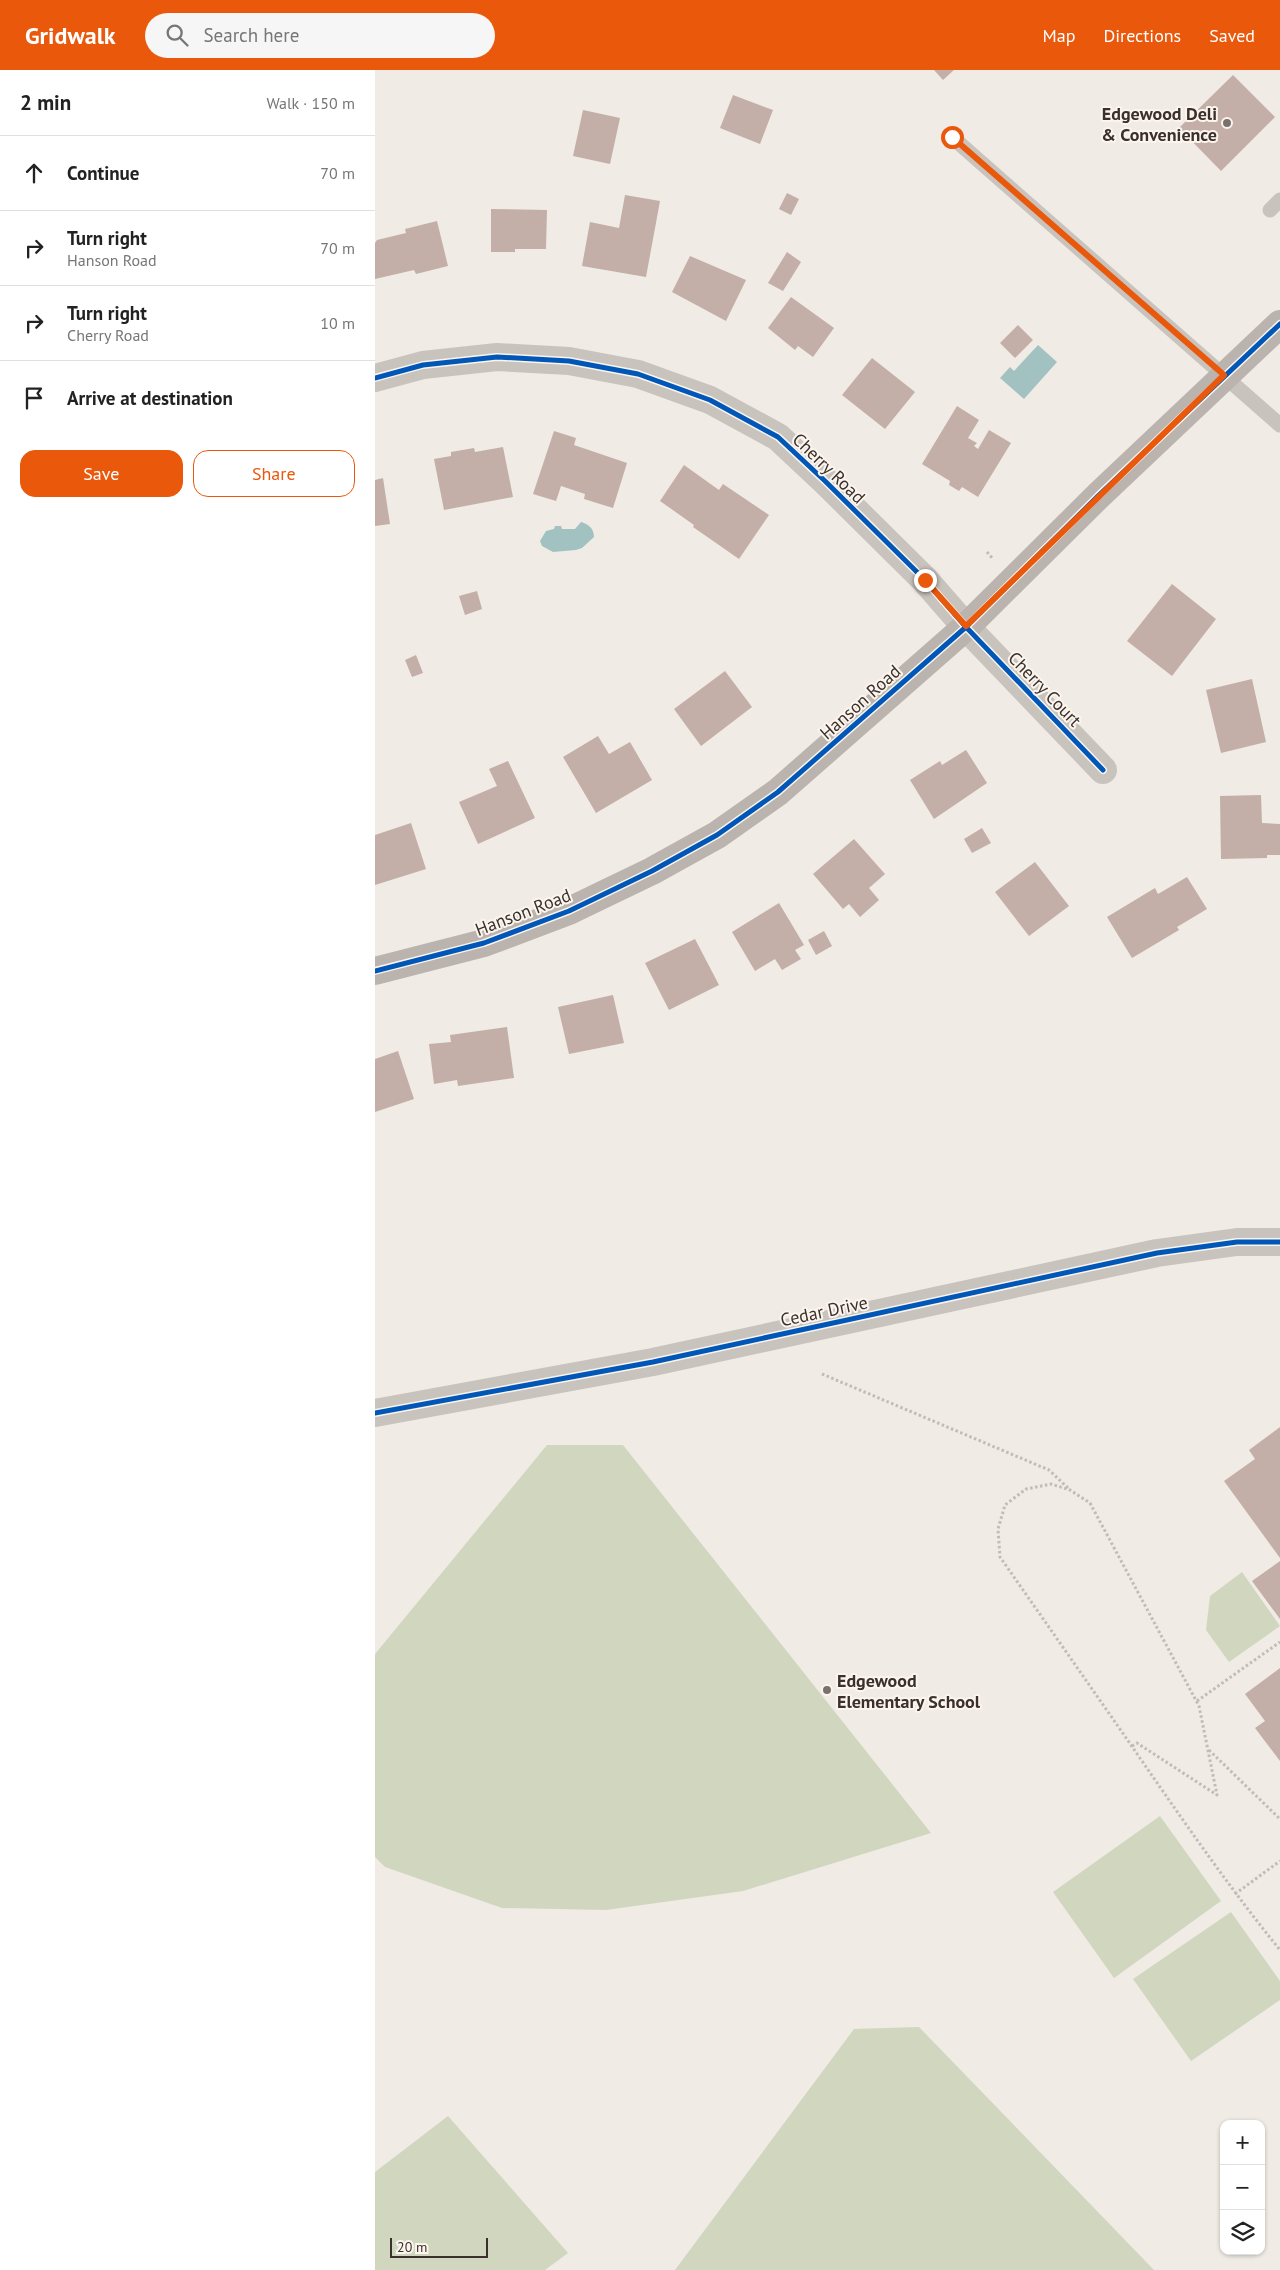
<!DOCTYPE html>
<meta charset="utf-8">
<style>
:root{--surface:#fff;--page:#f6f6f6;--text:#222;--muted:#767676;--line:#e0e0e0;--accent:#ea580c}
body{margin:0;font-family:"PT Sans",sans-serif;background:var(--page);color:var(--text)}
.controls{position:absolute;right:15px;bottom:15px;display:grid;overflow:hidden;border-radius:10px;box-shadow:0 1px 4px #0004}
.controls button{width:45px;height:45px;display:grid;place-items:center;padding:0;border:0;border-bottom:1px solid var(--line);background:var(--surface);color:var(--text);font:25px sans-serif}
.scale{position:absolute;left:15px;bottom:12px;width:98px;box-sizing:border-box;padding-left:5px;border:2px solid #3b302b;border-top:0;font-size:14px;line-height:18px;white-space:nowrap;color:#3b302b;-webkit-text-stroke:4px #fbf5ee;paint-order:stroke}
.stop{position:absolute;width:15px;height:15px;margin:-11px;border:4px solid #ea580c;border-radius:50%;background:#fff}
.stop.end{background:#ea580c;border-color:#fff;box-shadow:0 1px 5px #0008}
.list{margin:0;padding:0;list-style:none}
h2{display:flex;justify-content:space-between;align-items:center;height:65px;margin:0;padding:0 20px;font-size:21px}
h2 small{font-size:16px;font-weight:400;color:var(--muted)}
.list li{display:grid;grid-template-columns:32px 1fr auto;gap:15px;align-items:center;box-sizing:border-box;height:75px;padding:0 20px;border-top:1px solid var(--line)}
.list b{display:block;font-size:19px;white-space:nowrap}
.list p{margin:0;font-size:16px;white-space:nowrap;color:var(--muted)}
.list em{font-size:16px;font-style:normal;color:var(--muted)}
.actions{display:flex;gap:10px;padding:15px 20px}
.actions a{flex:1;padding:11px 0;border:1px solid var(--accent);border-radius:15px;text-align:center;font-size:18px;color:var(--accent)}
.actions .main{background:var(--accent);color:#fff}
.icon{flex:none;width:28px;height:28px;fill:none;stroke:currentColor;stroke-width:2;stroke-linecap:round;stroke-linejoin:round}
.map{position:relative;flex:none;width:905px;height:2200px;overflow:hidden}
header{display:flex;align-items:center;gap:30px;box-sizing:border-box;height:70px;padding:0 25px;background:var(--accent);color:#fff}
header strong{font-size:24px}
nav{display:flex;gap:28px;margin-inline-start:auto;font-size:18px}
.search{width:350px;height:45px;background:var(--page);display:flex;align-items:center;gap:12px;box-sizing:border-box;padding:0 18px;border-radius:28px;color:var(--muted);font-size:19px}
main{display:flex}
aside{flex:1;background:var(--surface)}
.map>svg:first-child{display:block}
.green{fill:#d1d6bf}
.water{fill:#a1c2c1}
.building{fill:#c3afa7}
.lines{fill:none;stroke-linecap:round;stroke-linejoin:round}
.path{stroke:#c2bbb6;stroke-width:3;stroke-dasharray:2.5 2.5;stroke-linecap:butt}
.lane{stroke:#c9c3be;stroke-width:15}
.street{stroke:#c9c3be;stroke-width:28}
.secondary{stroke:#bab3ae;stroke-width:28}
.cycleway-casing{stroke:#fbf5ee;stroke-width:8}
.cycleway{stroke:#0057b8;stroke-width:5}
.route{stroke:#ea580c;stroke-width:6}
.poi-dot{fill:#7a716c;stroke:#fbf5ee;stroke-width:2}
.labels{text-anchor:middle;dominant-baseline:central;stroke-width:4;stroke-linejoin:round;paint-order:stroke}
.poi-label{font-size:18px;font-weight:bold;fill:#3b302b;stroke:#fbf5ee;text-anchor:end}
.street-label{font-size:18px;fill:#3b302b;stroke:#fbf5ee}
</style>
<header>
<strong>Gridwalk</strong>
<div class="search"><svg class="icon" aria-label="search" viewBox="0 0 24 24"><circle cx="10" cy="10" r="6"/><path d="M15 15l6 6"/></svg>Search here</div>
<nav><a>Map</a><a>Directions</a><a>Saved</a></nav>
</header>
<main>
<aside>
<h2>2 min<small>Walk · 150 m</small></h2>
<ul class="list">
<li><svg class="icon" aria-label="ahead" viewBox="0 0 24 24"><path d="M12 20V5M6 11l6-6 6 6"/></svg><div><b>Continue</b></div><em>70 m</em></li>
<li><svg class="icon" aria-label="right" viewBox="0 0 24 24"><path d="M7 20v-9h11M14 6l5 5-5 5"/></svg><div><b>Turn right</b><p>Hanson Road</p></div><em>70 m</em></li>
<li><svg class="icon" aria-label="right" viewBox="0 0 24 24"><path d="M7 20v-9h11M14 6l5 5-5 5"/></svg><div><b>Turn right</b><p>Cherry Road</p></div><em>10 m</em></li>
<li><svg class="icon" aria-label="arrive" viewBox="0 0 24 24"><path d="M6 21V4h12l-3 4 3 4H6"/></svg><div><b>Arrive at destination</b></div></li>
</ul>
<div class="actions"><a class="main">Save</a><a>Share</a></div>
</aside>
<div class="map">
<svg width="905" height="2200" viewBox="0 0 905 2200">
<rect width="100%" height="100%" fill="#f0ebe5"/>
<path class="green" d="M172,1375H248L556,1763L368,1821L231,1840L127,1838L10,1797L0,1787V1584Z
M867,1502L905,1556L854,1592L831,1560L835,1526Z
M785,1746L846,1831L739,1908L678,1822Z
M856,1842L905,1911V1930L816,1991L758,1909Z
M544,1957L779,2200H300L479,1959Z
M73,2046L193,2183L170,2200H0V2102Z"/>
<path class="water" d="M663,275L682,292L649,329L625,308L635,297L639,301Z
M206,452C213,454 219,458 219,467L207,478L201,480L178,482L167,476L165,471L171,461L179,459L180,456H186L187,459H200Z"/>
<path class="building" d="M559,0H579L568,10Z
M858,5L900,47L846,101L804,58Z
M358,25L398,40L385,74L345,58Z
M208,40L245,48L235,94L198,86Z
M412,123L424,129L416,145L404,139Z
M250,125L285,131L271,207L207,196L215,152L244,158Z
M116,139L172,140L171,179H140V182H116Z
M62,151L73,196L41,204L39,200L0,209V173L2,170L31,163L30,159Z
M412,182L426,192L408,221L393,213Z
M315,186L371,210L351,251L297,222Z
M416,227L459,258L438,287L423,276L420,280L393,258Z
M643,255L658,270L640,288L625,273Z
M497,288L540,322L510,359L467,325Z
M582,336L604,350L593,368L602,373L599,376L603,379L614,360L636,373L603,427L587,417L584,421L574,415L575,411L547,394Z
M179,361L201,368L199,375L252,393L238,438L209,429L210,424L186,416L181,431L158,424Z
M128,377L138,427L69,440L59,389L76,386V382L99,378L100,382Z
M309,395L344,420L348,414L394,445L364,489L318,457L319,455L285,431Z
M8,408L15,454L0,456V410Z
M797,514L841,549L797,606L752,571Z
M102,521L107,539L90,545L84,526Z
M41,585L48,603L37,607L30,590Z
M350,601L377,637L326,676L299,639Z
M877,609L891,672L846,683L831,620Z
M223,666L234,684L255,672L277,710L221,743L188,687Z
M591,680L612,713L559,749L535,710L565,691L567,695Z
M133,691L160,748L103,774L84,732L122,716L114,699Z
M886,725L887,753L905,754V785H892V788L846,789L845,726Z
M36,753L51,799L0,815V765Z
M607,758L616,773L597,783L589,769Z
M479,769L510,804L494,818L504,830L485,847L474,834L468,839L438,804Z
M660,792L694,836L654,866L620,822Z
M812,807L832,839L802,857L804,860L757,888L732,847L780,818L783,824Z
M404,833L429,875L420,880L426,889L407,900L400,889L380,901L357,862Z
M449,861L457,876L441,885L433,870Z
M320,869L344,915L294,940L270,893Z
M238,925L249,973L194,984L183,937Z
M132,957L139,1008L83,1016L82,1010L59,1014L54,974L76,972L75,965Z
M23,981L39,1029L0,1042V989Z
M905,1357V1488L849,1411L880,1389L874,1380Z
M905,1491V1549L877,1511Z
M905,1598V1691L880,1658L890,1651L870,1624Z"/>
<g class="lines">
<path class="path" d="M612,482L618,489
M447,1304L674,1400L693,1418
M822,1631L905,1572
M757,1676L762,1673L842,1725L824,1636L715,1433L695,1420L676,1414L651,1419L630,1435L623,1459L625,1487L738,1649C792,1727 845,1806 905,1880
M834,1680L905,1749
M860,1824L905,1791"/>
<path class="lane" d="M577,67L905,355
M895,140L905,130"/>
<path class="street" d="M0,308L48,295L122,287L194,291L263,304L335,330L403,367L450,411L550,510L591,557L728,700
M0,1343L278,1292L782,1183L862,1172H905"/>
<path class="secondary" d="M0,901L109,873L194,841L277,801L342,765L403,722L591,557L723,426L905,254"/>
<g class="cycleway-casing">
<path id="cycleway" d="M0,308L48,295L122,287L194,291L263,304L335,330L403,367L450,411L550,510L591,557L728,700
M0,901L109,873L194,841L277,801L342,765L403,722L591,557L723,426L905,254
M0,1343L278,1292L782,1183L862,1172H905"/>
</g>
<use href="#cycleway" class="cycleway"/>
</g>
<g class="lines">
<path class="route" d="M550,510L591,556L849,305L577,67"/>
</g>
<g class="poi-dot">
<circle cx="852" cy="53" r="5"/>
<circle cx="452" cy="1620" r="5"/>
</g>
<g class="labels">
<g class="poi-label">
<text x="842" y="43">Edgewood Deli<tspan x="842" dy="21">&amp; Convenience</tspan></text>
<text x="462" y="1610" text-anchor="start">Edgewood<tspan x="462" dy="21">Elementary School</tspan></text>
</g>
<g class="street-label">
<text transform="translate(454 398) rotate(44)">Cherry Road</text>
<text transform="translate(670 619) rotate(46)">Cherry Court</text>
<text transform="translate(485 632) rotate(-42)">Hanson Road</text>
<text transform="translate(148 842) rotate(-21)">Hanson Road</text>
<text transform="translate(449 1241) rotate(-12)">Cedar Drive</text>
</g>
</g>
</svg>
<div class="controls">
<button>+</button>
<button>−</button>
<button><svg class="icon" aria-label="layers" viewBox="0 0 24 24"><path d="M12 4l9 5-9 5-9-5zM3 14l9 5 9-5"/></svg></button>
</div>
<div class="scale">20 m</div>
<div class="stop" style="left:577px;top:67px"></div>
<div class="stop end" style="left:550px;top:510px"></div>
</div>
</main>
